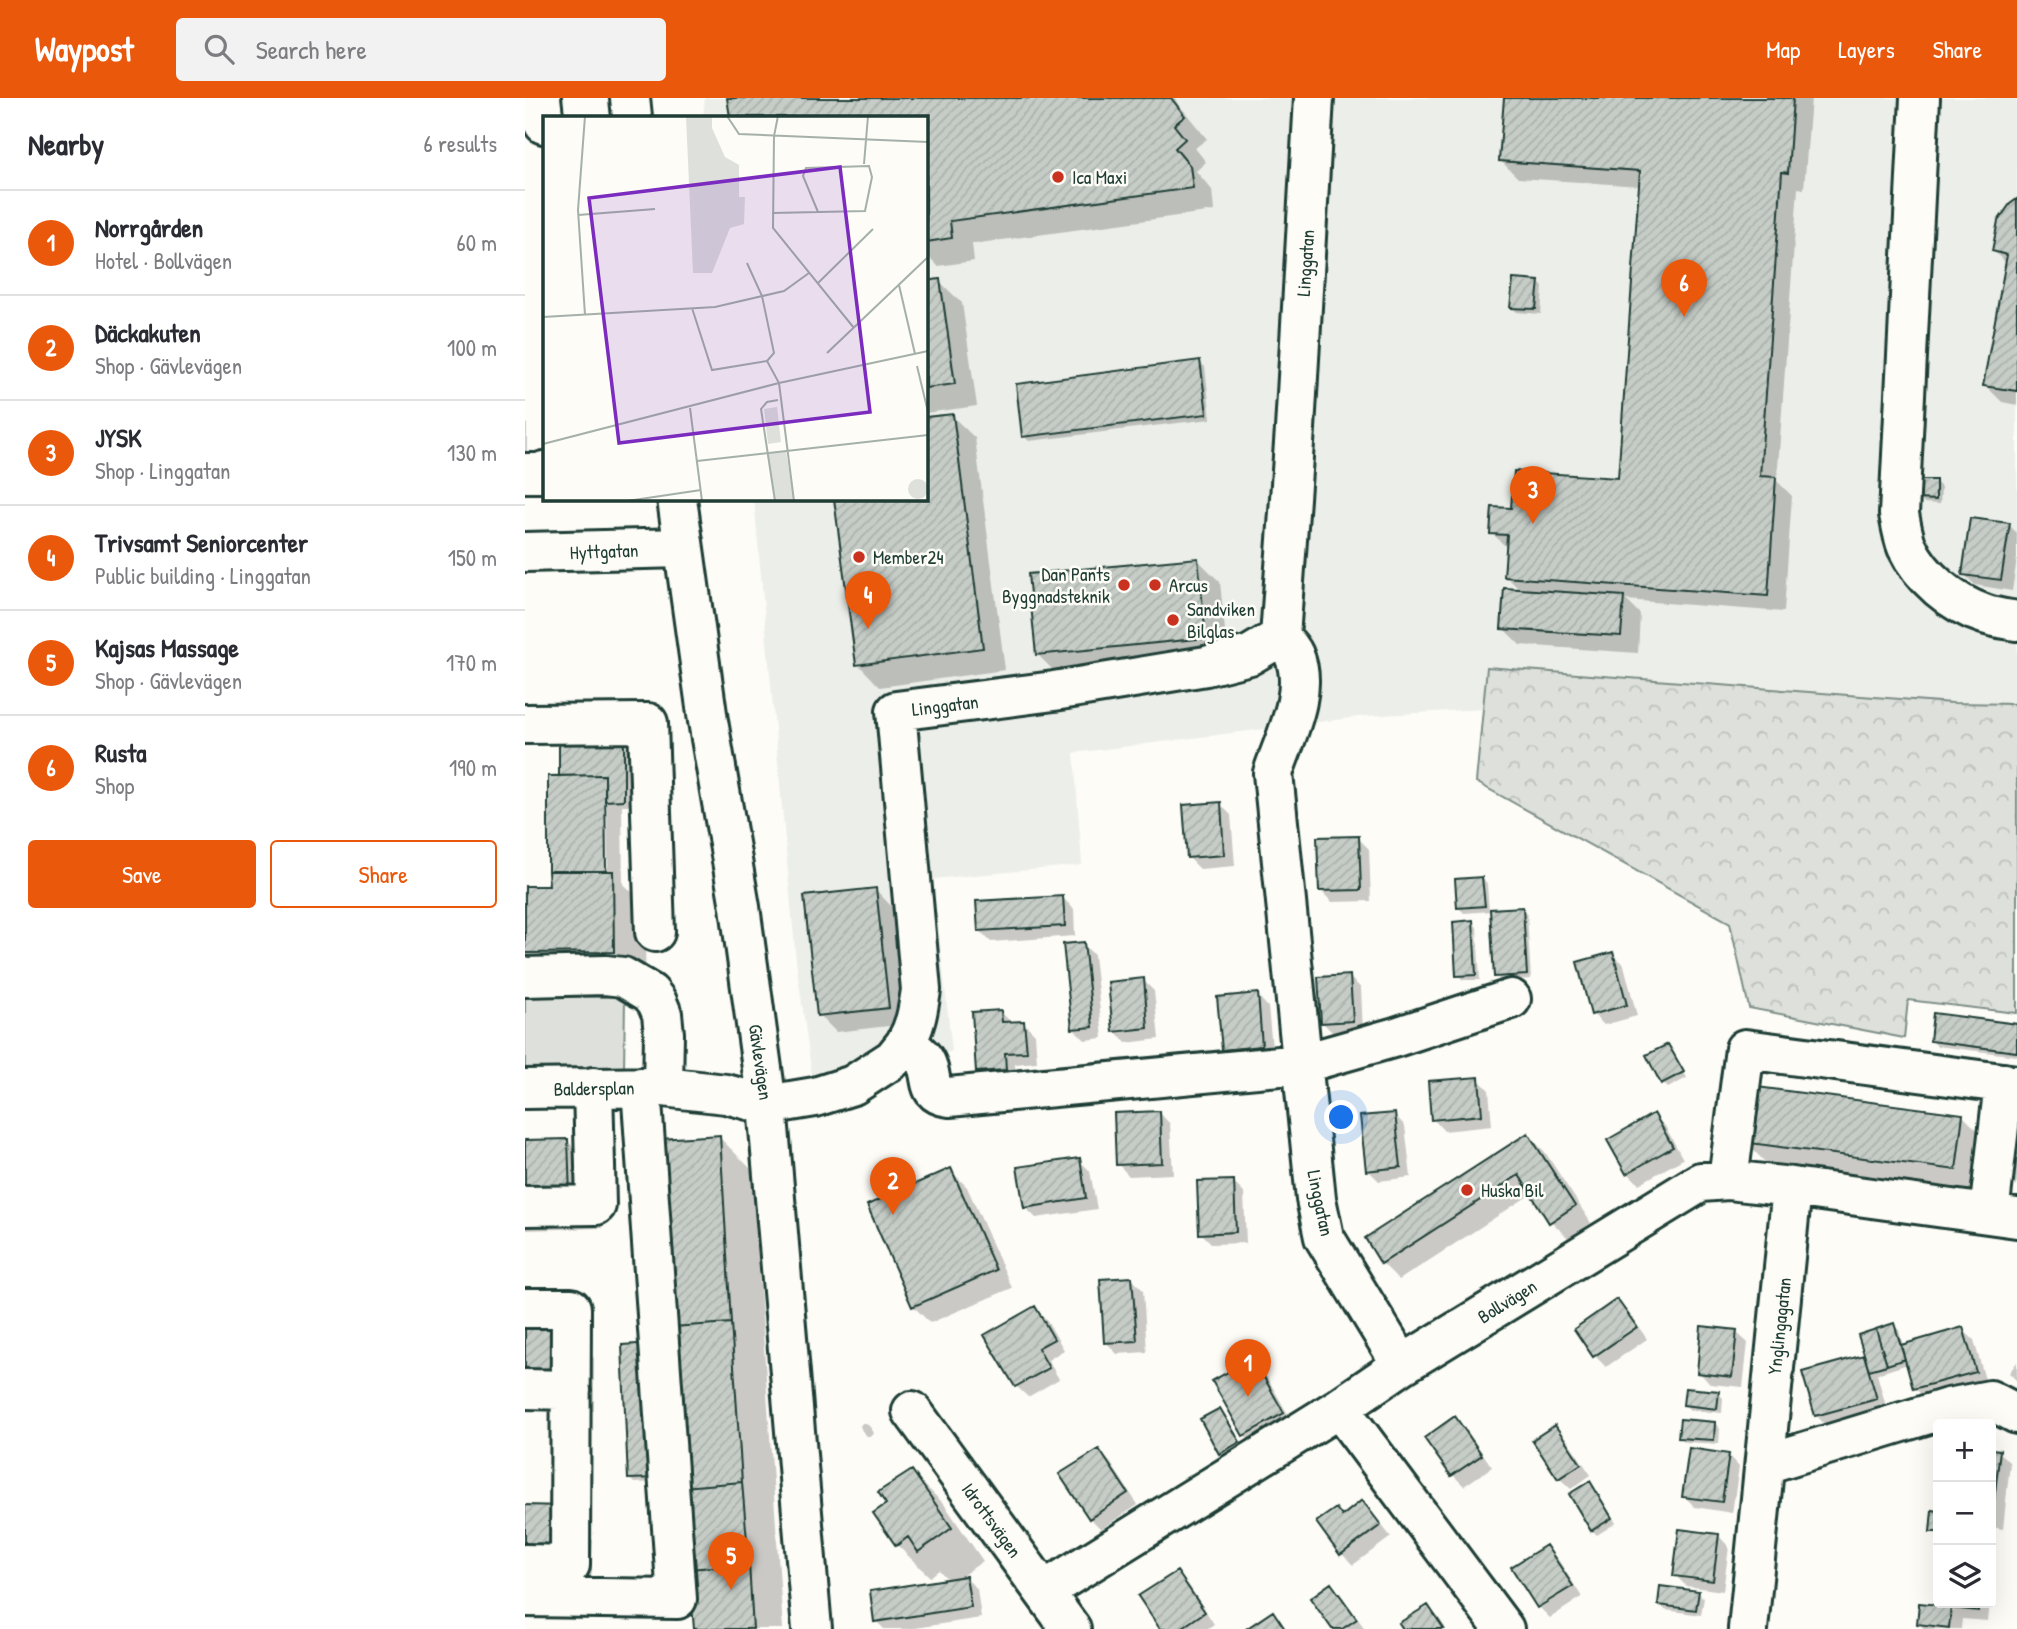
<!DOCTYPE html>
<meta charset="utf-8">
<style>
:root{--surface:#fff;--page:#f2f2f3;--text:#2b2b33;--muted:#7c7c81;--line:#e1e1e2;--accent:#ea580c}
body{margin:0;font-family:"Patrick Hand",sans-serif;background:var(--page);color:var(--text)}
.controls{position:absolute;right:21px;bottom:21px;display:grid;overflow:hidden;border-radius:7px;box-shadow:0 7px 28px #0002}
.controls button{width:63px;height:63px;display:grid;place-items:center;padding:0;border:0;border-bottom:2px solid var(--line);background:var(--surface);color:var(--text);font:35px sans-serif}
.you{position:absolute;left:817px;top:1020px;width:24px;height:24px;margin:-18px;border:5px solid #fff;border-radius:50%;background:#1a73e8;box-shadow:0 0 0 10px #1a73e833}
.badge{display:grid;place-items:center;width:46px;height:46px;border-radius:50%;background:var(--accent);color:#fff;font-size:23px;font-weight:700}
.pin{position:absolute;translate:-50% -58px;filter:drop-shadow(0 2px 4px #0008)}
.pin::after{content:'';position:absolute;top:37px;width:24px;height:21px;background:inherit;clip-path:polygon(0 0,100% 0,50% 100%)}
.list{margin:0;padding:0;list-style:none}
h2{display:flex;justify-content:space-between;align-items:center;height:91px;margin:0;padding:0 28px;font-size:30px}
h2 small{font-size:23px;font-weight:400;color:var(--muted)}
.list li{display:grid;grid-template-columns:46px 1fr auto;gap:21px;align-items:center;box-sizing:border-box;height:105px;padding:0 28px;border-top:2px solid var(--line)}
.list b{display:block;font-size:26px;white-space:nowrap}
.list p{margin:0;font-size:23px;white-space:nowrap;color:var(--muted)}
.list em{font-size:23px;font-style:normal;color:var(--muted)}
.actions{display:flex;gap:14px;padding:21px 28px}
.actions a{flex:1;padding:16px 0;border:2px solid var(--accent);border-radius:7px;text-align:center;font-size:24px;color:var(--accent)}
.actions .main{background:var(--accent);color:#fff}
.icon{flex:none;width:38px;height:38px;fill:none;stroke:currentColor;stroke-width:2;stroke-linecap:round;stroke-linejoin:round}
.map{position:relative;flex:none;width:1492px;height:1531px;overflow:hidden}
header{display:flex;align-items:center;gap:42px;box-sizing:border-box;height:98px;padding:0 35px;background:var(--accent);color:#fff}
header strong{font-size:33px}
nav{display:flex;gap:38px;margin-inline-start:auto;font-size:24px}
.search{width:490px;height:63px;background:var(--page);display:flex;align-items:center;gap:18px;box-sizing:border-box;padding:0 24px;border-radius:7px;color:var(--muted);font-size:26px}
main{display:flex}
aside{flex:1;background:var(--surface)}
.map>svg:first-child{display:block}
.built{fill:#eceee9}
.green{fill:#dde0db;stroke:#7e8e88;stroke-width:2}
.forest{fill:url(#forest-crowns);stroke:#7e8e88;stroke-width:2}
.shadow{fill:#0003;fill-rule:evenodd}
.building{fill:url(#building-hatch);stroke:#1f3d34;stroke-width:2}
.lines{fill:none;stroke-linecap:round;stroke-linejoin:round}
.minor-casing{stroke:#1f3d34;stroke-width:44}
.major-casing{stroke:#1f3d34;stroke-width:44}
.minor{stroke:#fdfcf7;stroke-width:38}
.major{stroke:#fdfcf7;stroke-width:38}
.poi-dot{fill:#c8321e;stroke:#fdfcf7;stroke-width:2.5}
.labels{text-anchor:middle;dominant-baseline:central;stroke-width:5;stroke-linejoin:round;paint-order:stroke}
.poi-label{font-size:19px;fill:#1f3d34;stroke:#fdfcf7;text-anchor:start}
.street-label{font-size:19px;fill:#1f3d34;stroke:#fdfcf7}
.inset-road{fill:none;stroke:#a4b0a9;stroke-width:2}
.view{fill:#7b2cbf;fill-opacity:0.15;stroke:#7b2cbf;stroke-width:3.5}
.inset-edge{fill:none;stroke:#1f3d34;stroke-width:3.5}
</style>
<header>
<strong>Waypost</strong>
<div class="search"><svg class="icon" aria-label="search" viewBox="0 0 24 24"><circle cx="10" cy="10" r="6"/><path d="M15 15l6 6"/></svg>Search here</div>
<nav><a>Map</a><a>Layers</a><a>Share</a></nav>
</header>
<main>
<aside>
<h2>Nearby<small>6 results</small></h2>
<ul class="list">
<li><span class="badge">1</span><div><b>Norrgården</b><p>Hotel · Bollvägen</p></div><em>60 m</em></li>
<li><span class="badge">2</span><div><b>Däckakuten</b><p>Shop · Gävlevägen</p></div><em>100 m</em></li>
<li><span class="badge">3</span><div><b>JYSK</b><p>Shop · Linggatan</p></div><em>130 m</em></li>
<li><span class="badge">4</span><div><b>Trivsamt Seniorcenter</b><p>Public building · Linggatan</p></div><em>150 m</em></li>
<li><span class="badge">5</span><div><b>Kajsas Massage</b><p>Shop · Gävlevägen</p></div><em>170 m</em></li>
<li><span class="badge">6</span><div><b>Rusta</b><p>Shop</p></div><em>190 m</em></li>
</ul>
<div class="actions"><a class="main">Save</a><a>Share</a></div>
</aside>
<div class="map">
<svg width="1492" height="1531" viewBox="0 0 1492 1531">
<defs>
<pattern id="forest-crowns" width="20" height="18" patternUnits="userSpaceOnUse" patternTransform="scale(1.75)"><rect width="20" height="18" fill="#dde0db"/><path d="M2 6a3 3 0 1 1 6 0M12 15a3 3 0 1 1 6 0" fill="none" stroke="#bdc1bd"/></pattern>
<pattern id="building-hatch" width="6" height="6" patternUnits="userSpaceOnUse" patternTransform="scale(1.75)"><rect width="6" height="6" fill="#c6cdc7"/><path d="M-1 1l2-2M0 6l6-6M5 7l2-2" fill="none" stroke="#aab1ac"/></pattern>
</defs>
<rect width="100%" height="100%" fill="#fdfcf7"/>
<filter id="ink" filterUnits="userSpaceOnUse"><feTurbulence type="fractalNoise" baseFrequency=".0143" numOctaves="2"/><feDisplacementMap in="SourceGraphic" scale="14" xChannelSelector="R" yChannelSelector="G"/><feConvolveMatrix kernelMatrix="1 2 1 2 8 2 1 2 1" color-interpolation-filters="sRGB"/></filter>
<g filter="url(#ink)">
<path class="built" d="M180,0H1492V606L1427,605L963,569L958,611L841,618L549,655L557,767L408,781L427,953L290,999L271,862L229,401H401V19H178Z"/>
<path class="green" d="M0,898L100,899L99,973L0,972Z"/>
<path class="forest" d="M962,569L1427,605L1492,606V915L1383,902L1379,940L1224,910L1205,825L951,684Z"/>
<path class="shadow" d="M204,0H650L651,3L682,41L670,50L681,64L671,73L687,92L689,113L447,146L449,163L413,168L404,159H401V19H207Z
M981,0H1286L1279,91L1273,90L1252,383L1267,398L1259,514L1101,502L1115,516L1113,555L995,547L978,530L996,493L981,478L983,451L967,435L988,412L1094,382L1116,88L993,80L975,62Z
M1492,104V307L1477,304L1460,287L1482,166L1469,153L1487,107Z
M414,183L437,205L452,308L401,315V185Z
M1013,184L1018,189L1016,216L992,214L987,209Z
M675,264L680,269L686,321L504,343L499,338Z
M427,318L450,340L480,572L355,589L333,566L311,401H401V321Z
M0,323L2,325V360H0Z
M1411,384L1416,389L1415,406L1399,405L1394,400Z
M1484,427L1492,435V460L1487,493L1450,487L1439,476Z
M672,461L695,484L703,562L535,579L512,556Z
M98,646L103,651L104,707H97L98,785L119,807L121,886L0,888V790H25L36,680ZM79,698L82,702L83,769H79Z
M695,706L706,717L710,768L675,771L663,759Z
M833,740L844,751L846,803L807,804L795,792Z
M957,780L962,786L964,813L997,811L1002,816L1006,881L976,883L971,878L967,813L939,815L934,810Z
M350,791L367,809L381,926L311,934L294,917Z
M538,800L549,811L550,838L466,844L454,832Z
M947,824L952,829L955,882H938L933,877Z
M558,846L569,857L578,940L560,942L548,930Z
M1087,856L1099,867L1112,918L1079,927L1068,916Z
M824,879L836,890L838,934L809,936L797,924Z
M618,882L629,893L634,941L601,945L590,933Z
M732,897L743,909L748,959L710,962L699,951Z
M476,914L487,925L498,924L510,936L512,964L490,966L491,983L464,985L453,973Z
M1410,917L1492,928V958L1412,948L1406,942Z
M1143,948L1148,953L1162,980L1143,990L1138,985Z
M953,981L964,992L967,1028L919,1033L908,1021Z
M634,1014L645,1026L648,1076L604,1078L593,1066Z
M869,1016L880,1028L886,1079L854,1083L843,1072Z
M1128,1017L1140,1028L1158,1061L1114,1086L1103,1075Z
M1438,1018L1470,1050L1463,1103L1251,1075L1219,1043Z
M1492,1027V1089L1483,1079Z
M1003,1037L1020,1054L1066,1125L1043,1140L1026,1123L1008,1095L874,1182L857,1165Z
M194,1039L227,1072L258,1531H171Z
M42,1043L75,1075L77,1130L0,1132V1044Z
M554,1062L565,1073L572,1111L511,1120L500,1109Z
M425,1072L442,1089L487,1190L405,1225L388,1208Z
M708,1084L719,1095L721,1145L687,1146L676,1135Z
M607,1181L618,1192L622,1254L592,1256L581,1244Z
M1091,1203L1103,1214L1122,1241L1081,1269L1070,1258L1051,1232Z
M510,1210L521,1221L539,1252L523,1262L534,1281L503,1299L491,1288Z
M0,1227H37L69,1260V1313L0,1312Z
M1368,1227L1374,1232L1378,1248L1437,1231L1449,1242L1461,1285L1401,1302L1390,1290L1383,1266L1352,1276L1362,1312L1302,1329L1291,1317L1279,1275L1341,1258Z
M1211,1234L1223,1245L1218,1289L1185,1286L1174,1274Z
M99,1248L138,1384L109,1385L104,1380Z
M728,1262L739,1274L769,1327L730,1348L719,1337Z
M1492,1264V1283L1484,1275Z
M1193,1295L1198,1300L1197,1315L1165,1312L1160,1307Z
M694,1312L700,1317L718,1350L701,1360L696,1354Z
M930,1320L941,1331L967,1369L939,1388L928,1377L902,1340Z
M337,1325H341L346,1330L349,1335L347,1338H342L337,1333L335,1328Z
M1190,1325L1195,1331L1194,1346L1160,1344L1155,1339Z
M1030,1329L1041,1340L1066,1377L1046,1391L1034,1380Z
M574,1353L585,1364L613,1407L576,1431L565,1420Z
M1466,1353L1474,1354L1485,1365L1478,1431L1466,1429Z
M1203,1357L1214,1369L1207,1415L1170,1409L1159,1398Z
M386,1374L419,1406L458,1463L431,1482L441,1480L452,1491L456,1520L383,1531H359L351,1523L424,1483L414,1472L405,1479L372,1447L364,1407Z
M1065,1386L1070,1391L1091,1425L1072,1437L1067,1432Z
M837,1405L848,1416L866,1439L828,1467L817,1456L794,1424L818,1419Z
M0,1409L35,1410L68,1442L66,1494Z
M1193,1437L1204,1449L1198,1493L1161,1488L1150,1477Z
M1021,1449L1032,1460L1057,1499L1025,1520L1014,1509L989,1470Z
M1466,1467L1468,1469L1466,1497Z
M652,1475L663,1486L689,1526L682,1531H637Z
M806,1487L817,1498L840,1531H809Z
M1173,1495L1179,1500L1176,1517L1140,1512L1135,1506Z
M1425,1505H1465L1463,1523L1437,1521L1436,1531H1399L1394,1525L1424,1510Z
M903,1509L914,1520L921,1531H880Z"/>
<path class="building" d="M202,0H646L660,18L649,27L660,41L650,50L665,68L668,90L425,123L427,140L401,144V19H205Z
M979,0H1268L1263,75L1257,74L1235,378L1251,379L1243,498L979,479L982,437L965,436L967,409L986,410L989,373L1093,380L1115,73L974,63Z
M1492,101V293L1458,288L1482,157L1467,153L1473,123L1485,106Z
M415,181L430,286L401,290V183Z
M988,181L1014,183L1011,211L985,210Z
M675,262L682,316L497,339L491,286Z
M428,316L458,550L331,567L309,401H401V319Z
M1392,382H1411V402L1392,401Z
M1445,420L1485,425L1476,482L1437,477Z
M673,460L681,540L511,557L503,476Z
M979,490L1099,498L1096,538L976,531Z
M99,644V702L80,703V677L34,678V645Z
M80,677L81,773H23V678Z
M696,704L699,757L662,760L658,707Z
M834,738L836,792L794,793L792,739Z
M23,773H88L89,854L0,855V788H24Z
M957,779L960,808L932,810L930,781Z
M351,790L364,910L292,918L279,798Z
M538,798L540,828L453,833L451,803Z
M998,809L1002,877L969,879L965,811Z
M948,822L951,877L931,878L928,824Z
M559,844L568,929L547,931L538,846Z
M1088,854L1102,907L1066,917L1052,864Z
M825,877L828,923L796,925L793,879Z
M619,880L623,930L588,934L583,884Z
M733,895L737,948L697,952L692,899Z
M476,912L477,924L499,923L502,954L480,955L481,972L451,974L447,914Z
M1408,915L1492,926V954L1405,943Z
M1143,946L1159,974L1136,986L1121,957Z
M954,979L957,1017L906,1022L903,983Z
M1224,988L1438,1016L1431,1072L1217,1044Z
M635,1013L637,1065L591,1067L589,1015Z
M870,1015L876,1069L841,1073L835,1018Z
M1129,1015L1148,1049L1101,1076L1082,1042Z
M1003,1035L1050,1108L1024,1125L994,1077L856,1166L840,1140Z
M195,1037L206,1225L147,1229L135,1041Z
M43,1041L45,1098L0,1099V1042Z
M555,1060L561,1100L499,1110L492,1069Z
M426,1070L471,1172L387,1209L342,1107Z
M709,1082L711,1134L674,1136L672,1083Z
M607,1179L612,1243L579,1245L575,1181Z
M1092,1201L1112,1229L1068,1259L1049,1231Z
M510,1208L529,1241L513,1250L524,1270L490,1289L459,1237Z
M0,1225H38L37,1281H0Z
M206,1225L217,1384L158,1389L147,1229Z
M1369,1225L1380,1261L1362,1267L1351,1231Z
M1176,1228L1212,1232L1207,1279L1172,1275Z
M1438,1229L1451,1274L1388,1291L1376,1247Z
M1351,1231L1362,1267L1344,1272L1333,1237Z
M128,1245L134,1380L103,1381L97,1247Z
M1339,1257L1352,1301L1290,1318L1277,1274Z
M728,1260L759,1315L718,1338L687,1283Z
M1160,1290L1194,1293L1192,1311L1158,1307Z
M695,1310L715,1344L694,1356L675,1321Z
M930,1318L957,1357L926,1378L899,1340Z
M1155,1321L1190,1324L1189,1342L1153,1340Z
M1030,1327L1056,1366L1033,1381L1007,1342Z
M1164,1350L1204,1356L1197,1404L1157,1399Z
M574,1351L603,1395L564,1421L534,1376Z
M1466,1351L1475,1352L1467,1420H1466Z
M387,1372L427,1430L393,1454L383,1439L371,1448L348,1415L361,1406L353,1394Z
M1065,1383L1087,1420L1066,1433L1044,1396Z
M217,1384L224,1466L164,1471L158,1389Z
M837,1402L856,1427L815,1457L791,1424L811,1410L817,1418Z
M0,1407L36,1408L35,1462L0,1461Z
M1407,1412L1413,1413V1434H1405Z
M1154,1431L1194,1436L1188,1483L1148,1478Z
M1021,1447L1048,1488L1012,1510L986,1469Z
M224,1466L228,1531H169L164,1471Z
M652,1473L680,1514L655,1531H635L613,1498Z
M441,1478L446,1509L349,1524L345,1493Z
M806,1485L832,1521L817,1531H807L785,1500Z
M1135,1488L1174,1493L1171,1512L1133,1507Z
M1394,1505L1423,1508V1505H1453V1513L1426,1510L1424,1530L1392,1526Z
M903,1507L919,1531H878L874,1525Z
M748,1513L760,1531H721Z"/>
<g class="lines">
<g class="minor-casing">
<path id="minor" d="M16,0L19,26
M789,0L770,331L755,539C760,544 766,550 769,557C785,594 759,641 748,675L791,1101L799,1139L877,1267
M1395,0L1374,416C1376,427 1378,439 1382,449C1396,479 1428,506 1459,516C1470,520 1481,521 1492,523
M0,375H18L19,373
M0,454L158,450
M0,626L123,625L130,834
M0,879L80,877L98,879L125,895L132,904L137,916L139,936L138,989
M380,946C391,928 393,912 396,892L371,613L529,593L681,568L725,557L755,539
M0,991L138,989L201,996L242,1007L290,999L328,987L368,961L380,946C388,951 397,956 401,965C409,982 400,996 424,999L776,966L871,939L986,901
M1203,1082L1220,951L1492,987
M0,1108L71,1107L68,989
M1464,1116L1479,985
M0,1210H46L45,1467L0,1466
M0,1291L46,1292
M814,1310L979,1531
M387,1313L546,1531
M1240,1366L1423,1310L1465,1302L1492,1316
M519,1493L814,1310L877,1267L1176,1084L1203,1082L1267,1089L1492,1120
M0,1499L152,1501L116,989
M1223,1531L1267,1089"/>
</g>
<g class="major-casing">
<path id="major" d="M105,0L107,19
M152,401L183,623L215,809L242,1007L287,1531"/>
</g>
<use href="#minor" class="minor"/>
<use href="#major" class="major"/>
</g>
</g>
<g class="poi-dot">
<circle cx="533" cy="79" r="7"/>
<circle cx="334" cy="459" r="7"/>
<circle cx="599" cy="487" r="7"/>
<circle cx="630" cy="487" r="7"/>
<circle cx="648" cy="522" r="7"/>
<circle cx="942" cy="1092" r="7"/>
</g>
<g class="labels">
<g class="poi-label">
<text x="547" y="79">Ica Maxi</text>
<text x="348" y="459">Member24</text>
<text x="585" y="476" text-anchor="end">Dan Pants<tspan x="585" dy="22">Byggnadsteknik</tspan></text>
<text x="644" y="487">Arcus</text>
<text x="662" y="511">Sandviken<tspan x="662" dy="22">Bilglas</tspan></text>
<text x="956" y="1092">Huska Bil</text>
</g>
<g class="street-label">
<text transform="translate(780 165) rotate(-86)">Linggatan</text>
<text transform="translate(79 453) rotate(-2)">Hyttgatan</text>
<text transform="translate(420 607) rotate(-7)">Linggatan</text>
<text transform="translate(236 964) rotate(82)">Gävlevägen</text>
<text transform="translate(69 990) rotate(-1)">Baldersplan</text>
<text transform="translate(796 1105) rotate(78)">Linggatan</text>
<text transform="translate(982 1203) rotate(-32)">Bollvägen</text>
<text transform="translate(1254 1228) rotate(-84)">Ynglingagatan</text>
<text transform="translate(467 1422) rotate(54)">Idrottsvägen</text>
</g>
</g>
<g transform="translate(18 18)">
<rect width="385" height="385" fill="#fdfcf7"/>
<path d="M234,291L238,326L225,328L221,293ZM243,335L251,385H232L224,337ZM365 373a10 10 0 1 1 20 0a10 10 0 1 1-20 0Z" fill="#dde0db"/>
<path d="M143,0H169V12L182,41L196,49V81H202L201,108L187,112L169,157H150Z" fill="#dde0db"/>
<path class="inset-road" d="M184,0L196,18L385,26M235,0L231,20L230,112L311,212M321,48L325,0M229,97L322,95L329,61L326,50L263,52L260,60L275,96M35,99L112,93M204,147L219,180L231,237L224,245L236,267L251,385M275,167L330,113M356,169L372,238M149,192L169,254L224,245M42,199L35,94L42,0M0,201L172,191L241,175L266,157M284,237L385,141M374,250L385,296M147,292L159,385M0,328L236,267L385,235M154,345L385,319M84,385L158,374M232,385L218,293L224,286L235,284"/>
<path class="view" d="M297,51L327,296L76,327L46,82Z"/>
<rect width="385" height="385" class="inset-edge"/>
</g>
</svg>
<div class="controls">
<button>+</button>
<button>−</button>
<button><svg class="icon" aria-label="layers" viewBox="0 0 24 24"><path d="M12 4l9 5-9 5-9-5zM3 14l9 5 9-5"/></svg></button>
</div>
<div class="you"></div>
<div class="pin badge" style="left:723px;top:1299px">1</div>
<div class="pin badge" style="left:368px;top:1117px">2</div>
<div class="pin badge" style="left:1008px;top:426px">3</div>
<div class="pin badge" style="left:343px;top:531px">4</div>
<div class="pin badge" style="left:206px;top:1492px">5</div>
<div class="pin badge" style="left:1159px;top:219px">6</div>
</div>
</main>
